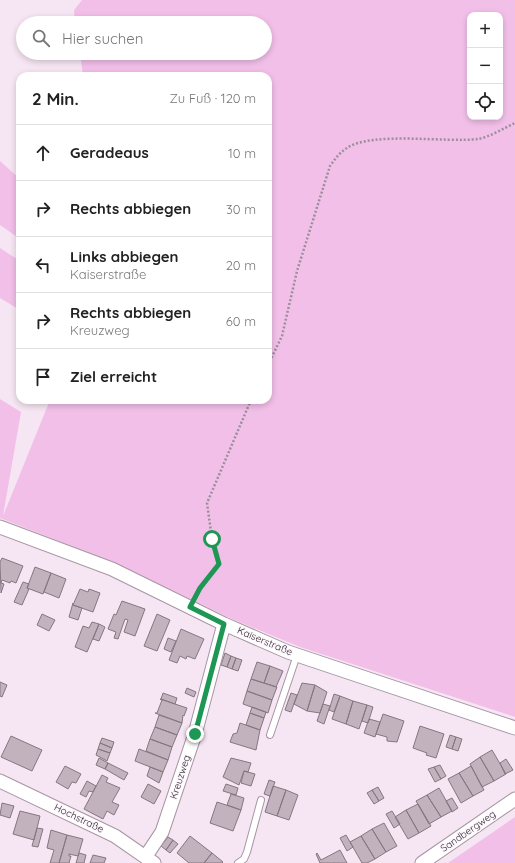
<!DOCTYPE html>
<html lang="de">
<meta charset="utf-8">
<style>
:root{--surface:#fff;--page:#f6f6f6;--text:#222;--muted:#767676;--line:#e0e0e0}
body{margin:0;font-family:Quicksand,sans-serif;background:var(--page);color:var(--text)}
.controls{position:absolute;right:12px;top:12px;display:grid;overflow:hidden;border-radius:8px;box-shadow:0 2px 6px #0003}
.controls button{width:36px;height:36px;display:grid;place-items:center;padding:0;border:0;border-bottom:1px solid var(--line);background:var(--surface);color:var(--text);font:20px sans-serif}
.stop{position:absolute;width:12px;height:12px;margin:-9px;border:3px solid #1d9753;border-radius:50%;background:#fff}
.stop.end{background:#1d9753;border-color:#fff;box-shadow:0 1px 4px #0008}
.list{margin:0;padding:0;list-style:none}
h2{display:flex;justify-content:space-between;align-items:center;height:52px;margin:0;padding:0 16px;font-size:17px}
h2 small{font-size:13px;font-weight:400;color:var(--muted)}
.list li{display:grid;grid-template-columns:26px 1fr auto;gap:12px;align-items:center;box-sizing:border-box;height:56px;padding:0 16px;border-top:1px solid var(--line)}
.list b{display:block;font-size:15px;white-space:nowrap}
.list p{margin:0;font-size:13px;white-space:nowrap;color:var(--muted)}
.list em{font-size:13px;font-style:normal;color:var(--muted)}
.icon{flex:none;width:22px;height:22px;fill:none;stroke:currentColor;stroke-width:2;stroke-linecap:round;stroke-linejoin:round}
.map{position:relative;flex:none;width:515px;height:863px;overflow:hidden}
.search{position:absolute;background:var(--surface);box-shadow:0 2px 6px #0003;left:16px;top:16px;width:256px;height:44px;display:flex;align-items:center;gap:10px;box-sizing:border-box;padding:0 14px;border-radius:22px;color:var(--muted);font-size:15px}
.panel{position:absolute;background:var(--surface);box-shadow:0 2px 6px #0003;left:16px;top:72px;width:256px;height:332px;border-radius:12px}
.map>svg:first-child{display:block}
.green{fill:#f2bfe8;fill-rule:evenodd}
.building{fill:#c2b2be;stroke:#857682}
.lines{fill:none;stroke-linecap:round;stroke-linejoin:round}
.lane-casing{stroke:#a696a2;stroke-width:8}
.street-casing{stroke:#a696a2;stroke-width:15}
.path{stroke:#9b8f99;stroke-width:2.5;stroke-dasharray:2 2;stroke-linecap:butt}
.lane{stroke:#fff;stroke-width:6}
.street{stroke:#fff;stroke-width:13}
.route{stroke:#1d9753;stroke-width:5}
.labels{text-anchor:middle;dominant-baseline:central;stroke-width:3;stroke-linejoin:round;paint-order:stroke}
.street-label{font-size:10px;fill:#302a2f;stroke:#fdf6fc}
</style>
<div class="map">
<svg width="515" height="863" viewBox="0 0 515 863">
<rect width="100%" height="100%" fill="#f6e6f3"/>
<path class="green" d="M82,0H515V717L300,647L232,619L117,564L0,518V399L21,412L3,516L50,400H268V76H83L80,53H265V23H75L74,10ZM470,15H500V117H470Z
M0,161L20,179V239L0,225Z
M0,248L20,261V310L0,298Z
M515,817V863H448Z"/>
<path class="building" d="M2,558L23,566L16,583L11,581L10,583L2,580L1,583L4,584L1,593L0,562Z
M35,567L51,573L43,594L27,588Z
M51,573L66,579L59,598L44,592Z
M23,582L29,584L27,588L29,589L22,605L14,602Z
M80,589L88,592L89,589L100,593L93,612L73,605Z
M122,601L145,609L135,636L124,632L128,620L125,619L118,639L114,638L116,632L108,629L114,614L116,615Z
M73,603V605L82,608L78,620L69,617Z
M42,614L55,620L49,631L37,625Z
M157,614L170,620L157,651L144,646Z
M92,622L99,624L87,652L75,647L83,626L89,628Z
M99,624L105,627L99,641L93,639Z
M181,629L204,639L195,659L187,656L186,659L180,656L177,663L169,660Z
M168,638L176,641L171,652L164,649Z
M225,653L231,656L227,667L221,665Z
M231,656L236,658L232,669L227,667Z
M236,658L242,660L238,671L232,669Z
M257,662L270,666L264,683L251,679Z
M270,666L283,671L276,687L264,683Z
M251,679L277,687L272,700L247,691Z
M0,682L7,685L2,697L0,696Z
M302,683L315,685L307,711L294,704Z
M315,685L327,692L320,713L307,711Z
M187,688L196,692L194,697L185,693Z
M247,691L272,700L268,713L243,704Z
M163,693L177,698L175,704L161,699Z
M291,693L297,695L291,712L285,710Z
M334,694L340,696L334,712L329,710Z
M340,696L353,701L346,724L332,719Z
M160,699L187,708L184,716L183,715L182,723L155,713H157L162,700Z
M353,701L367,705L359,729L346,724Z
M323,704L330,706L324,724L317,721Z
M367,705L373,707L368,723L362,721Z
M252,707L266,712L264,718L250,713Z
M250,713L264,718L260,730L246,725Z
M383,714L404,721L397,742L387,741V737L376,734Z
M159,715L182,723L177,735L155,727Z
M369,719L380,722L375,737L364,733Z
M240,723L260,730L256,750L230,742L233,734L237,733Z
M420,726L444,734L436,758L426,755L427,753L413,748Z
M155,727L177,735L172,747L150,739Z
M450,735L456,737L452,749L446,747Z
M11,736L42,750L32,771L1,757Z
M456,737L462,739L458,751L452,749Z
M102,738L114,742L112,748L100,743Z
M150,739L172,747L168,760L146,751Z
M100,743L112,748L110,753L98,749Z
M98,749L110,753L107,761L96,755Z
M139,749L168,760L163,772L135,761Z
M492,750L506,774L494,781L480,757Z
M480,757L494,781L482,787L470,764Z
M99,758L108,763L105,769L96,765Z
M231,758L251,763L248,772L244,771L239,785L223,777Z
M506,759L513,770L505,774L500,763Z
M108,763L128,773L124,780L105,769Z
M440,765L446,776L441,779L434,767Z
M65,766L81,774L76,783L72,782L68,789L56,782Z
M471,766L484,790L473,796L459,773Z
M150,767L163,772L159,783L147,776Z
M434,767L441,779L435,782L428,769Z
M244,771L255,774L251,786L241,783Z
M459,773L473,796L461,803L448,779Z
M102,775L108,778L106,782L120,788L112,802L119,805L114,815L107,811L103,819L84,809Z
M269,780L275,782L270,796L264,794Z
M87,781L96,786L93,792L89,791L86,797L80,794Z
M148,784L161,791L154,804L141,797Z
M226,784L238,788L236,795L223,791Z
M273,786L286,790L277,816L265,812Z
M378,787L384,798L379,801L372,790Z
M439,788L452,811L441,817L427,795Z
M286,790L298,795L289,820L277,816Z
M372,790L379,801L374,804L367,793Z
M231,794L244,798L241,810L227,805Z
M427,795L441,817L429,824L416,801Z
M452,798L458,808L452,812L446,801Z
M217,802L241,810L233,831L210,823Z
M2,803L14,806L10,818L0,815Z
M418,804L431,826L419,833L406,810Z
M406,810L419,833L408,839L395,817Z
M20,811L40,816L34,840L13,834Z
M392,811L400,824L394,828L386,814Z
M384,823L397,846L386,852L372,829Z
M37,828L43,829L38,847L32,846Z
M372,829L386,852L375,859L361,836Z
M51,830L67,835L59,863H50L54,850L47,848Z
M67,835L83,839L78,856L69,854V856H71L69,863H59Z
M346,835L353,847L347,851L340,838Z
M190,836L212,853L204,863H189L177,853Z
M361,836L375,859L367,863H362L350,842Z
M168,837L173,840L166,850L161,846Z
M173,840L178,844L170,853L166,850Z
M340,850L347,863H320L316,854L317,853L321,860Z
M79,853L86,855L84,863H76Z
M212,853L223,862L222,863H204Z
M93,855L106,858L104,863H90Z"/>
<g class="lines">
<g class="lane-casing">
<path id="lane" d="M270,735L297,655
M238,863L244,859L247,852L261,800"/>
</g>
<g class="street-casing">
<path id="street" d="M0,527L112,569L224,624L288,652L515,728
M0,781L115,836L154,863
M146,856L162,832L195,734L224,624
M422,863L515,799"/>
</g>
<path class="path" d="M268,365L282,336L297,271L330,166C335,159 340,152 347,148C372,131 447,143 478,139C490,137 504,128 515,123
M196,596L219,564L212,539L207,503L251,400"/>
<use href="#lane" class="lane"/>
<use href="#street" class="street"/>
</g>
<g class="lines">
<path class="route" d="M195,734L224,624L190,607L200,588L219,564L212,539"/>
</g>
<g class="labels">
<g class="street-label">
<text transform="translate(265 641) rotate(23)">Kaiserstraße</text>
<text transform="translate(180 777) rotate(-72)">Kreuzweg</text>
<text transform="translate(79 818) rotate(26)">Hochstraße</text>
<text transform="translate(468 831) rotate(-35)">Sandbergweg</text>
</g>
</g>
</svg>
<div class="controls">
<button>+</button>
<button>−</button>
<button><svg class="icon" aria-label="locate" viewBox="0 0 24 24"><circle cx="12" cy="12" r="6"/><path d="M12 2v4M12 18v4M2 12h4M18 12h4"/></svg></button>
</div>
<div class="stop" style="left:212px;top:539px"></div>
<div class="stop end" style="left:195px;top:734px"></div>
<div class="search"><svg class="icon" aria-label="search" viewBox="0 0 24 24"><circle cx="10" cy="10" r="6"/><path d="M15 15l6 6"/></svg>Hier suchen</div>
<section class="panel">
<h2>2 Min.<small>Zu Fuß · 120 m</small></h2>
<ul class="list">
<li><svg class="icon" aria-label="ahead" viewBox="0 0 24 24"><path d="M12 20V5M6 11l6-6 6 6"/></svg><div><b>Geradeaus</b></div><em>10 m</em></li>
<li><svg class="icon" aria-label="right" viewBox="0 0 24 24"><path d="M7 20v-9h11M14 6l5 5-5 5"/></svg><div><b>Rechts abbiegen</b></div><em>30 m</em></li>
<li><svg class="icon" aria-label="left" viewBox="0 0 24 24"><path d="M17 20v-9H6M10 6l-5 5 5 5"/></svg><div><b>Links abbiegen</b><p>Kaiserstraße</p></div><em>20 m</em></li>
<li><svg class="icon" aria-label="right" viewBox="0 0 24 24"><path d="M7 20v-9h11M14 6l5 5-5 5"/></svg><div><b>Rechts abbiegen</b><p>Kreuzweg</p></div><em>60 m</em></li>
<li><svg class="icon" aria-label="arrive" viewBox="0 0 24 24"><path d="M6 21V4h12l-3 4 3 4H6"/></svg><div><b>Ziel erreicht</b></div></li>
</ul>
</section>
</div>
